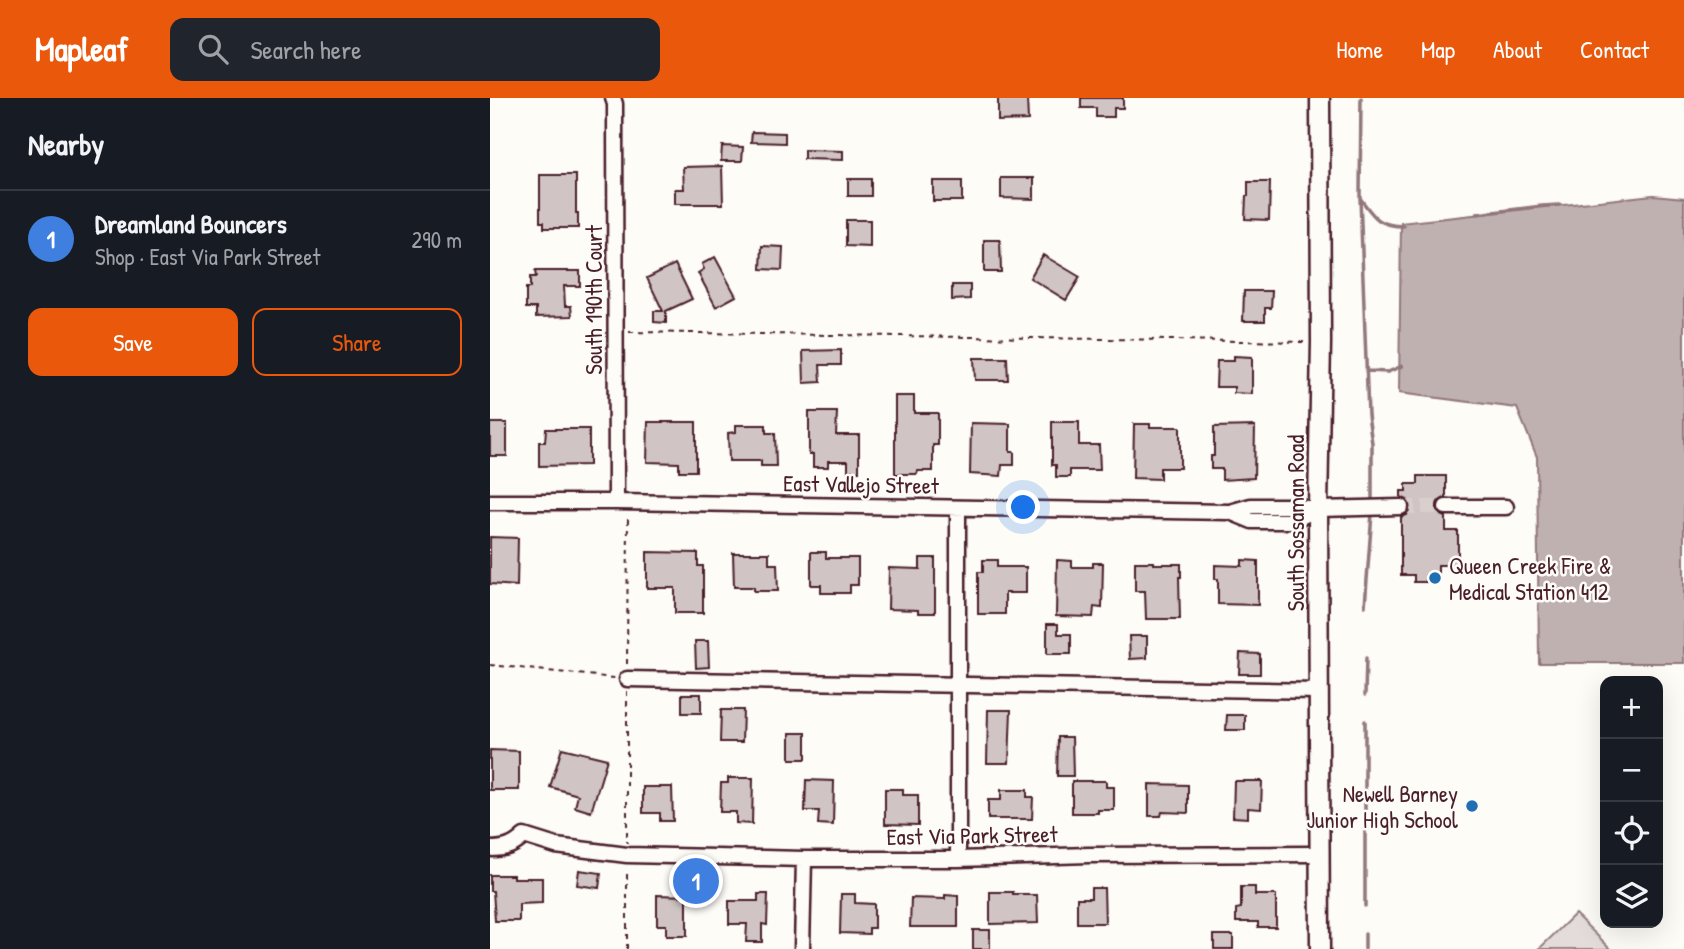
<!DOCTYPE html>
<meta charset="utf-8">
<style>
:root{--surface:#171b24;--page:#20242c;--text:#f1f3f6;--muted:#9ea1a6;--line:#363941;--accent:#ea580c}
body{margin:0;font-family:"Patrick Hand",sans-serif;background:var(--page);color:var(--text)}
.controls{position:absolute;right:21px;bottom:21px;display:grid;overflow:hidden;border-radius:14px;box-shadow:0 7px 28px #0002}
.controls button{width:63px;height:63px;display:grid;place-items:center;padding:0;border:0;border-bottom:2px solid var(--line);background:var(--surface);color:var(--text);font:35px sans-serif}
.you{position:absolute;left:534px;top:410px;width:24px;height:24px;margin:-18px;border:5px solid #fff;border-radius:50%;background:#1a73e8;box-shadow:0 0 0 10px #1a73e833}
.badge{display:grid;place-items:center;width:46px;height:46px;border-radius:50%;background:var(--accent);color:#fff;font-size:23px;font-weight:700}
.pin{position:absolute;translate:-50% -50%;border:4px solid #fff;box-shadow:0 2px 7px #0006}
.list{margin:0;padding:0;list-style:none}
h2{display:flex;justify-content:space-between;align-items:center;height:91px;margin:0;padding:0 28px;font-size:30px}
h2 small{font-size:23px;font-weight:400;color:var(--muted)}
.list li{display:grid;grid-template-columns:46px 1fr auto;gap:21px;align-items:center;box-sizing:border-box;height:98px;padding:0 28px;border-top:2px solid var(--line)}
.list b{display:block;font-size:26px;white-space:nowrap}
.list p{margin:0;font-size:23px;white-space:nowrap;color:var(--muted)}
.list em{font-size:23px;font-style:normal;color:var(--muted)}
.actions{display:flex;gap:14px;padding:21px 28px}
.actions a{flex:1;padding:16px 0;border:2px solid var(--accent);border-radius:14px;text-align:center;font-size:24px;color:var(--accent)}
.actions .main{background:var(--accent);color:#fff}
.icon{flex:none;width:38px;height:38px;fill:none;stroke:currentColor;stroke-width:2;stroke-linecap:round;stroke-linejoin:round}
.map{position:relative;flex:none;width:1194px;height:851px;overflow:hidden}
header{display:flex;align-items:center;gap:42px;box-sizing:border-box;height:98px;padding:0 35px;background:var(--accent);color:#fff}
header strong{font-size:33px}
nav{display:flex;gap:38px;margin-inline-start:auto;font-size:24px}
.search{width:490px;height:63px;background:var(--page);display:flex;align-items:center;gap:18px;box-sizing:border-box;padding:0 24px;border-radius:14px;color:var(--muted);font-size:26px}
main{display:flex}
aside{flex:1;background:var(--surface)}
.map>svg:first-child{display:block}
.green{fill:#e3dcda;stroke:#967e82;stroke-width:2}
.water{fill:#c0b1b1;stroke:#91777b;stroke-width:2}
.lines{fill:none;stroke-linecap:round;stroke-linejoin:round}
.stream{stroke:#91777b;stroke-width:3.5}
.building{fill:#d0c5c4;stroke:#4a1f2b;stroke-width:2}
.minor-tunnel{stroke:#d9d0ce;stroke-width:14;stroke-dasharray:14 7;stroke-linecap:butt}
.minor-casing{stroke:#4a1f2b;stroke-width:19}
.major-casing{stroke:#4a1f2b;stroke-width:23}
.path{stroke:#4a1f2b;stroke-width:2;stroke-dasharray:5 5;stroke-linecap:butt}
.minor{stroke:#fdfcf7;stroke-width:14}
.major{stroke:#fdfcf7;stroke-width:18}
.poi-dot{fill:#1f6fb2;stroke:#fdfcf7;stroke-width:2.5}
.labels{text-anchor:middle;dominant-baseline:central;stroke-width:5;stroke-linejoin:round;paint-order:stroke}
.street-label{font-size:23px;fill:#4a1f2b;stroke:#fdfcf7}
.poi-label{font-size:23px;fill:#4a1f2b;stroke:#fdfcf7;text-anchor:start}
</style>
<header>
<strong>Mapleaf</strong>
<div class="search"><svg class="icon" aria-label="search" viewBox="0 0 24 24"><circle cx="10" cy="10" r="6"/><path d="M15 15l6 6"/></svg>Search here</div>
<nav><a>Home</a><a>Map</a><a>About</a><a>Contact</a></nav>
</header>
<main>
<aside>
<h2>Nearby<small></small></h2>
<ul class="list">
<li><span class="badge" style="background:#3f7fe0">1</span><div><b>Dreamland Bouncers</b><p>Shop · East Via Park Street</p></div><em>290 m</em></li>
</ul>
<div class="actions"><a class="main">Save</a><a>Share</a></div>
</aside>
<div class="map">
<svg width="1194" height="851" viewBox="0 0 1194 851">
<rect width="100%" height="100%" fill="#fdfcf7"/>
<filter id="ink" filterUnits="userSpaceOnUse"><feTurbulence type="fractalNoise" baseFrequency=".0143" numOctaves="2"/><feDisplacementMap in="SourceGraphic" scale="14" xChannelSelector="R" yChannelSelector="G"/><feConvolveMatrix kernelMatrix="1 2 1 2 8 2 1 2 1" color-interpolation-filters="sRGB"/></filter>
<g filter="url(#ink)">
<path class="green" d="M1085,816L1121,851H1049Z"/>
<path class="water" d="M1163,97L1194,100V565H1049L1047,359L1027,310L909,295L911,125Z"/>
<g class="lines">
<path class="stream" d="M871,0L870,99L878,317L882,345V407
M870,100C884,119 888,128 914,128
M987,116L1052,108L1069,107
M876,273L898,274L912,268
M875,508L882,415
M875,597L876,560
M875,623V808
M875,836V851"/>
</g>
<path class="building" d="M508,0H537L538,22L508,23Z
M591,0H633V10H624V19H606V10H591Z
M262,34L295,35V45L261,44Z
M232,48L253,49L252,63H231Z
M314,52L353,53V62L314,61Z
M232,68L233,106H185V91H194L193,69Z
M50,77H86V115H88V130H54V124H50Z
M511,80H544V101L511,100Z
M358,81H381V98H358Z
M443,83H472V103H443Z
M758,84H780L779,122L755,121L756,98H758Z
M356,122H380V149L356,148Z
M494,142H510L511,174H494Z
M272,148L293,149L292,172L271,171Z
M553,157L590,179L576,202L540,180Z
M225,159L246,198L226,209L208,175L214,171L212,166Z
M185,166L202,201L176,213V225L164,224V213H173L157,180Z
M45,173H90V188H74L75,208H81L82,218L46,219V210H36V190H40V179H46Z
M462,187H480V201L462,202Z
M754,193H782L781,210H775V223H753Z
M351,252V267H330L331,284L314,285L313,253Z
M744,258L762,259V296L744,295V289H726L727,263H744Z
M484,260H517L518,282H485Z
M405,298H424V315H448V347H443V373H428L427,376H405Z
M319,314H347L346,337H369V373H358V363H338V369H323V356H319Z
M158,324H206V373H189V365L157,364Z
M562,324H589V347H609L610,372H580V379H566V367H562Z
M0,325H17V358H0Z
M481,325L520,326V354H524V367H512L511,378L480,376Z
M644,326H660V329H690V370H670V381L643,380Z
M246,327H276V335H285L286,368H271V363H239L238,335L246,334Z
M765,328L764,380L732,382V371H721V358H724V329Z
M56,331H99V367L49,368V344H55Z
M928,378H956V399L948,404L946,410L951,417L956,419V433H968V467H948V477H936V484H924V477H911V419L917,417L921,409L919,403L911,399V393H916V386H928Z
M0,439L28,440L27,488L0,486Z
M157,454L208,455V468H213V515H185V490H157Z
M321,454H336V460H368V487H360V495H331V487H321Z
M243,455H279V466H287L288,493H264V489H244Z
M430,460H445V515H428V512L398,511L399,470L430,471Z
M493,462H507V469H536V495H515V516H488V474H493Z
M567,462L582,463V469H603V465H613L612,510L604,509L603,519L566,518Z
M752,462L768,463V507L728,506V481H725V467L752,468Z
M645,464H664V466H691V479H689L690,521H656L655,493H645Z
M557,526H568V536H581V556H557Z
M639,538H657V560L640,561Z
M205,543H218L219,569L206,570Z
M750,555L770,556V576H749Z
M192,596H211V615H192Z
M231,612H253L252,644H230Z
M498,612H521L519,665H497Z
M737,617H755V632H736Z
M300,635H316V661H300Z
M568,639H582L583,678H567Z
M72,650L117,661L101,714L85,709L88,697L60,689Z
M0,652L29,653V692H0Z
M238,680H263L262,726L246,725V714H230L231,685H238Z
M316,682L344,683L343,727L328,726L329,713H315Z
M582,683H616V689H624V712H608V715H582Z
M744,683H772L771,711L758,710V720L743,719Z
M659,686L698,687V715L672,714L671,718H659Z
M153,689H182L183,723H170V715H153Z
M395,691H413V697H428V727L395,726Z
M511,692H537V699H543L542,721H498V702H511Z
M89,772L111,775L109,790L87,787Z
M0,777H23V780H52V805L29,806V823H5L3,793H0Z
M751,789H765V797H786V829H768V824H746V811L751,810Z
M601,790H614L615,825H587V800H601Z
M500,794H523V796H533V797H547L548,825L500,826Z
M268,796H278L277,827L272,826V844H256L257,826H239V803H268Z
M351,796H365V805L384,806V830H379V836L350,835Z
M167,797L197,798V838H176V827H167Z
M455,797L468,798V829H420L421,800L455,801Z
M483,832H500V851H483Z
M724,837H743V851H724Z"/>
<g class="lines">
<path class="minor-tunnel" d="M911,409H956"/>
<g class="minor-casing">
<path id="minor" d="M123,0L125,6L126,404
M0,404H126L740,414L761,408H796L828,411L911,409
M956,409H1016
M740,414L762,423H801L826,412
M137,581L828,593
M0,751C15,751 24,748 34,738L66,748L137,757L314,761H468L599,757L828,756
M468,761V410
M312,851L314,761"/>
</g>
<g class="major-casing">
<path id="major" d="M830,851L828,411L831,244L830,0"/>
</g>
<path class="path" d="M139,234L816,244
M137,566L138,418
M0,567L125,580
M137,593V745
M137,851V771"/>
<use href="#minor" class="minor"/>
<use href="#major" class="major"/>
</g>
</g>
<g class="poi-dot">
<circle cx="945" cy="480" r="7"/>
<circle cx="982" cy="708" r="7"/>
</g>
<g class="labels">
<g class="street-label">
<text transform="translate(103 202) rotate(-90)">South 190th Court</text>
<text transform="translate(371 386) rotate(1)">East Vallejo Street</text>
<text transform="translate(805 425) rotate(-90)">South Sossaman Road</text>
<text transform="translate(482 737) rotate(-1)">East Via Park Street</text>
</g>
<g class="poi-label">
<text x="959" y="467">Queen Creek Fire &amp;<tspan x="959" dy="26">Medical Station 412</tspan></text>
<text x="968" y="695" text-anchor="end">Newell Barney<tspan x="968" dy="26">Junior High School</tspan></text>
</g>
</g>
</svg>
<div class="controls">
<button>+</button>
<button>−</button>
<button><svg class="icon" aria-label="locate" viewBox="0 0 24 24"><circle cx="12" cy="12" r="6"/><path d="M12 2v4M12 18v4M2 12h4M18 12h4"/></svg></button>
<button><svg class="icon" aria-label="layers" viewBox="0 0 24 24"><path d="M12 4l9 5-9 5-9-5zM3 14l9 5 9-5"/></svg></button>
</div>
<div class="you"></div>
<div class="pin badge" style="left:206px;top:783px;background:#3f7fe0">1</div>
</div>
</main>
